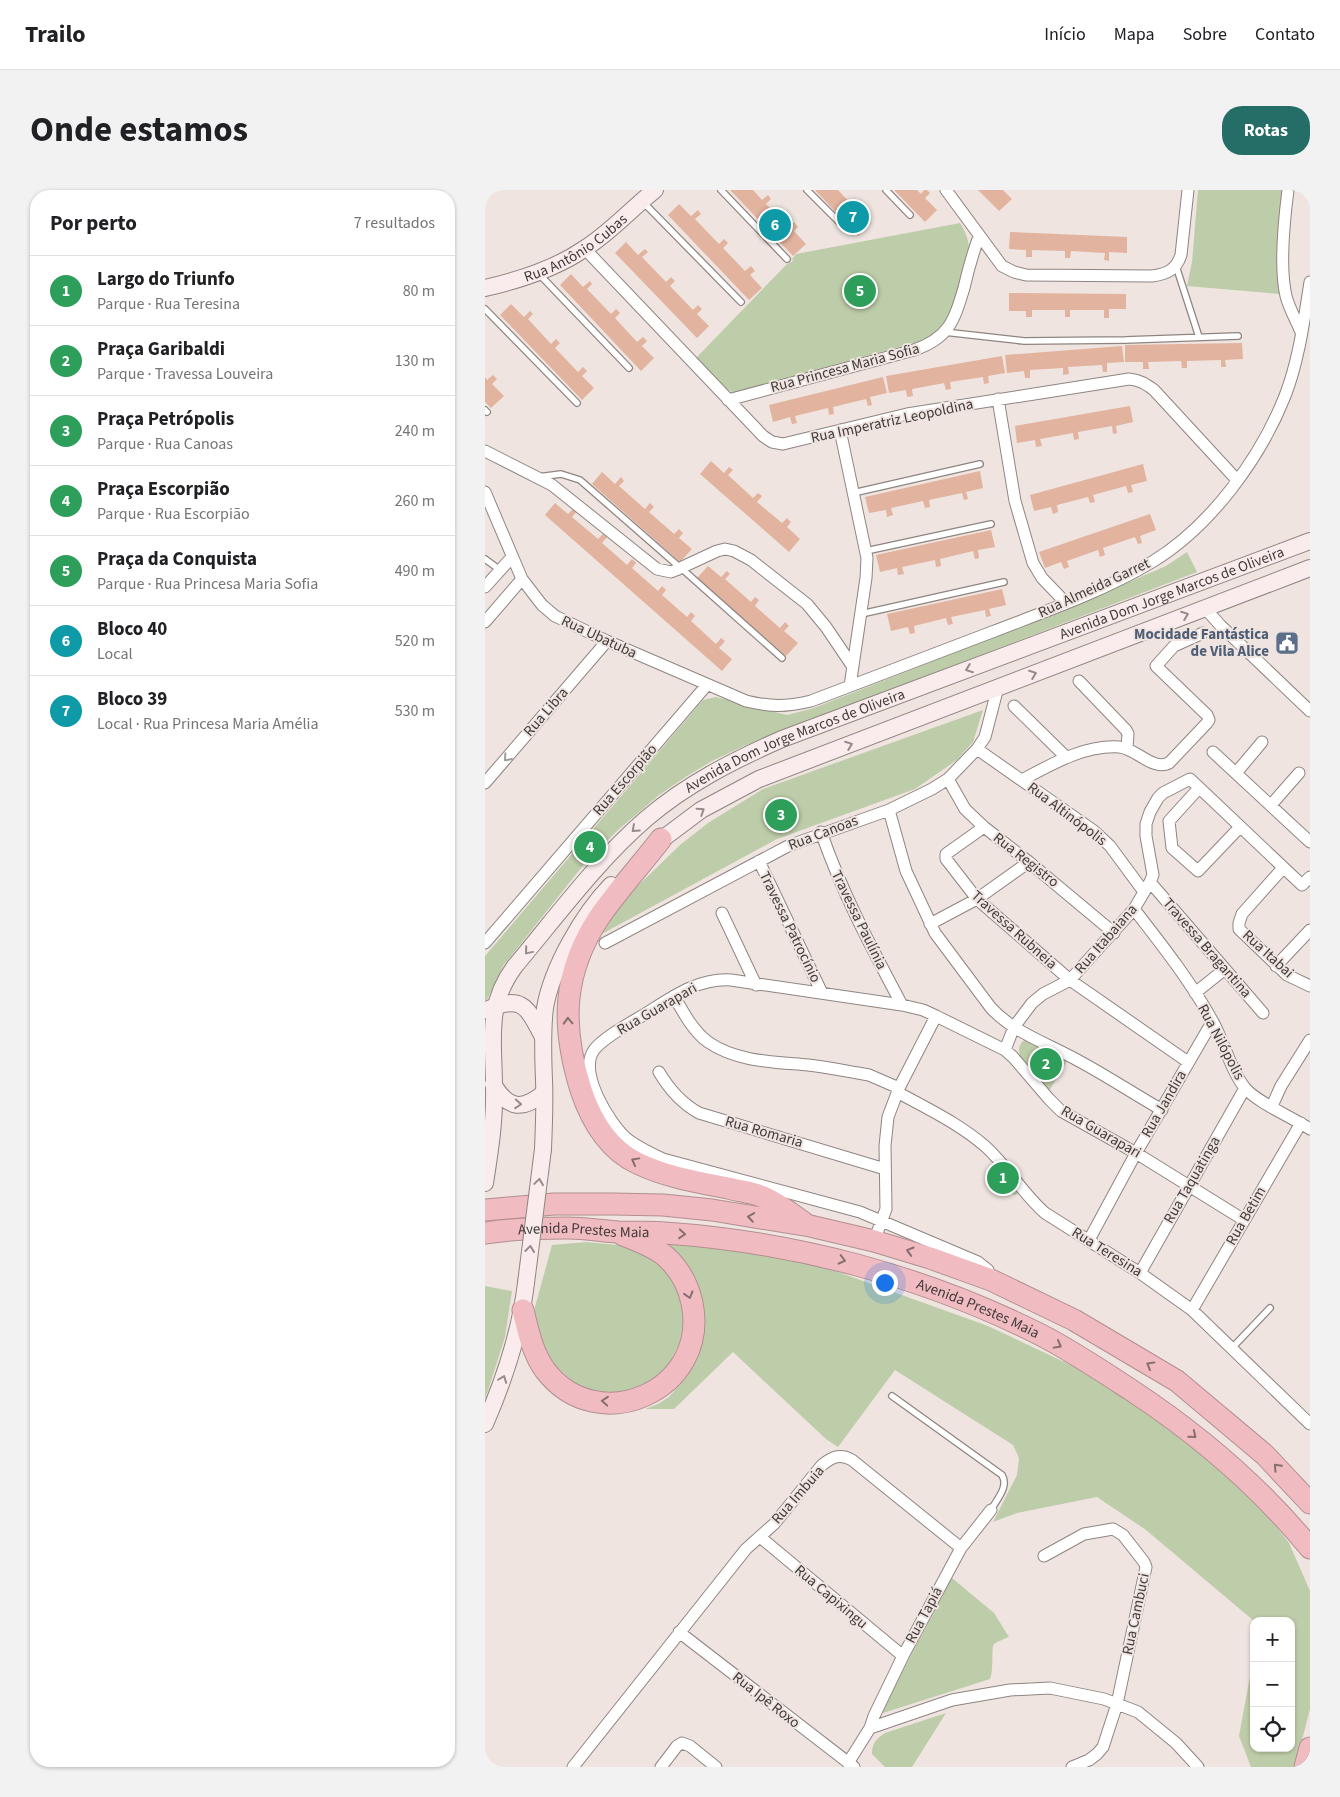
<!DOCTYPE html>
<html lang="pt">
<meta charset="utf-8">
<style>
:root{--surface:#fff;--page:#f2f2f2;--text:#202124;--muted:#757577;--line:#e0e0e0;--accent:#256e68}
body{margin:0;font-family:"Source Sans 3",sans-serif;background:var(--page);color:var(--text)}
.controls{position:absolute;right:15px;bottom:15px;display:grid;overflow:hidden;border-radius:10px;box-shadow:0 1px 4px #0004}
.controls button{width:45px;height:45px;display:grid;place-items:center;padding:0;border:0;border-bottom:1px solid var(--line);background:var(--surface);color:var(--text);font:25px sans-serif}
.you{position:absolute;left:399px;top:1092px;width:18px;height:18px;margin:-12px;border:4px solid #fff;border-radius:50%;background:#1a73e8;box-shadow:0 0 0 8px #1a73e833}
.badge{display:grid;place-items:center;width:32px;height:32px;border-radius:50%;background:var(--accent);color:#fff;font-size:16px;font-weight:700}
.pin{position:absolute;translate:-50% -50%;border:2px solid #fff;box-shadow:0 1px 5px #0006}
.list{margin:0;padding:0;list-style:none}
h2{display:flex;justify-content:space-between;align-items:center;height:65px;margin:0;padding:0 20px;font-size:21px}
h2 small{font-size:16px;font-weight:400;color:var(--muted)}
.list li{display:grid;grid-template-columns:32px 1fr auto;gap:15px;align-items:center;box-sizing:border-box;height:70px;padding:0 20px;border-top:1px solid var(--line)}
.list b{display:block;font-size:19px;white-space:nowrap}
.list p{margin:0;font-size:16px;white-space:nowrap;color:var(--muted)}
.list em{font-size:16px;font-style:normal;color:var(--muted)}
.icon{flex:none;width:28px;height:28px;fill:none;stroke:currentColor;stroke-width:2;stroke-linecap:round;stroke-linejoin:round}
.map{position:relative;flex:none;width:825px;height:1577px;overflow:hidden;border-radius:20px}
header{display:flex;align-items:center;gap:30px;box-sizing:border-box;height:70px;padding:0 25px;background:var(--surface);border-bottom:1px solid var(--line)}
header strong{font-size:24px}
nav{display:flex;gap:28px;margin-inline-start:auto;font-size:18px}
.intro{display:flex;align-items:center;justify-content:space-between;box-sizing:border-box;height:120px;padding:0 30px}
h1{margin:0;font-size:35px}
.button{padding:12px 22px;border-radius:20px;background:var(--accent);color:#fff;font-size:18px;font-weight:700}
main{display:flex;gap:30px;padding:0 30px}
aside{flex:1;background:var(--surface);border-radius:20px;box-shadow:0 1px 4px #0004}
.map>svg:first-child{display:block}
.green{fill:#becda9}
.building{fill:#e2b39e}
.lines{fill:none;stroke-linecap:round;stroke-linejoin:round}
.lane-casing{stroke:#8e8581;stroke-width:8}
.street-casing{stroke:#8e8581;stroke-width:13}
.secondary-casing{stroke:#8e8581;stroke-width:18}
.highway-casing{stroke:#b28f92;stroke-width:23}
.lane{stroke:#fff;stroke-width:5.5}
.street{stroke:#fff;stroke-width:11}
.secondary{stroke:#faebec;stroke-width:16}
.highway{stroke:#f0bbc1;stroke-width:21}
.secondary-bridge-casing{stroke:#8e8581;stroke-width:18;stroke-linecap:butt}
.secondary-bridge{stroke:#faebec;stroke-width:16}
.oneway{stroke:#948b8a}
.oneway2{stroke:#a09e9c}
.oneway3{stroke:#866f70}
.labels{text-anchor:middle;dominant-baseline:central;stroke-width:4;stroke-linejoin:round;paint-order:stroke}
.street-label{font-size:15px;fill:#403c3a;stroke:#efe4e0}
.service-label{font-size:15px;font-weight:bold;fill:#4e5e75;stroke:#efe4e0;text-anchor:end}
</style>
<header>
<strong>Trailo</strong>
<nav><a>Início</a><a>Mapa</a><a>Sobre</a><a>Contato</a></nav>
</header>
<div class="intro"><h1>Onde estamos</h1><a class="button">Rotas</a></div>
<main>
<aside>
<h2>Por perto<small>7 resultados</small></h2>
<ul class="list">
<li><span class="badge" style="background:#2e9e5b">1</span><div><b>Largo do Triunfo</b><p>Parque · Rua Teresina</p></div><em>80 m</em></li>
<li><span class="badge" style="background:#2e9e5b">2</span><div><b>Praça Garibaldi</b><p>Parque · Travessa Louveira</p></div><em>130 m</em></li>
<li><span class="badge" style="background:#2e9e5b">3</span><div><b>Praça Petrópolis</b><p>Parque · Rua Canoas</p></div><em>240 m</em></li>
<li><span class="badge" style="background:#2e9e5b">4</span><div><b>Praça Escorpião</b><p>Parque · Rua Escorpião</p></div><em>260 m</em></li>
<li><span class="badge" style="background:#2e9e5b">5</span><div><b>Praça da Conquista</b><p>Parque · Rua Princesa Maria Sofia</p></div><em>490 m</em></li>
<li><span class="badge" style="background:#0f9aa8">6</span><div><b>Bloco 40</b><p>Local</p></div><em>520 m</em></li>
<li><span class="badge" style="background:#0f9aa8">7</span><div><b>Bloco 39</b><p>Local · Rua Princesa Maria Amélia</p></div><em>530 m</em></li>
</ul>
</aside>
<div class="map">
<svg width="825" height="1577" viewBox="0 0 825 1577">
<rect width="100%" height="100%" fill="#efe4e0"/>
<path class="green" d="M713,0H799L795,104L702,96L707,72Z
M475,33C481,43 484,50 484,61L466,126L449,144L439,150L249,203L242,199L211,168L301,75L308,71L307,69L311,64Z
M702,362L712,382L259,556L227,571L202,586L174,605L133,640L100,673L18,776L2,810H0V766L218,510L231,507L302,525L329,518L586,417L681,376Z
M498,520L488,552L472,570L430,599L292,649L113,746L135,713L195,655L223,633L278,599Z
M541,849L582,871L564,901L551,883L535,866C533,859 534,853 541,849Z
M518,980L534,1003L530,1005L506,995Z
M102,1052L143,1056L165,1066L183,1083L195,1104L199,1128L195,1152L184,1174L167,1191L145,1201L120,1204L95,1198L59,1165L50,1142V1117L67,1055Z
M168,1052L258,1061L342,1078L503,1136L588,1176L681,1228L773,1313L804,1353L825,1401V1519L810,1577H766L754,1546L769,1465V1558H806V1431H769L661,1340L612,1307L532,1323L508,1332L532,1285L534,1268L528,1255L410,1180L353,1257L341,1249L248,1162L189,1219H160L173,1214L184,1207L203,1185L213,1165L219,1136L216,1114Z
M0,1096L27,1101L20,1147L0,1210Z
M467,1388L509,1423L524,1447C519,1449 513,1451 509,1454C506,1457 509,1480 505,1489L398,1523L396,1522Z
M461,1523L427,1577H400L387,1564C387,1553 391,1549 400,1543Z"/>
<path class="building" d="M245,0H268L277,10L283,5L286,9L281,14L304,37L309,32L313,37L309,41L321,54L308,66Z
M330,0H353L369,17L375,12L379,16L374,21L386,33L373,46Z
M409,0H432L436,4L439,0H442L445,3L440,8L452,20L440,32Z
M493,0H518L527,9L514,21Z
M194,14L206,26L213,20L216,24L210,29L234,54L239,49L243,53L238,58L260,81L266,76L270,81L265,85L277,98L264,110L183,25Z
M525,42L642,47V63L624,62V71L619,70L620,63L586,61L585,68H580V61L547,60V67H541V60L524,59Z
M141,52L153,65L160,59L163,62L157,67L181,92L186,87L190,91L185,96L208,120L213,115L217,119L212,124L224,136L212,148L130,63Z
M86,84L98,97L105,91L107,94L102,99L126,124L131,119L135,123L130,128L152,152L158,147L162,151L157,156L169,168L156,181L75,95Z
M524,103L641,104V119H624V128H619V120H585V127H580V120H547V127H541V121H524Z
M26,114L39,127L45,121L48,124L43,129L66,154L71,149L75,153L70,158L93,182L98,177L102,181L97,186L109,198L97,210L15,125Z
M757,153L758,169L740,170L741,177H736V170L702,171V178H697L696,171L663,172L664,179H658V172H640V155Z
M637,156L639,172L622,173V182H618L617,175L583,177L584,184L578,185V178L545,180V188H540L539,181L522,183L520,165Z
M517,166L520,183L503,186L504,193L499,194L498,187L465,192L466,199L461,200L459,193L427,199L428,206L422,207L421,200L404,203L401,186Z
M8,185L12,189L7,194L19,206L6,218L0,212V187L2,190Z
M398,187L402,203L385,207L387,215L383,216L381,209L348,217L349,224L344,225L343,218L310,226L312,233L307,234L305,227L288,232L284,215Z
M645,216L648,232L631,236L632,243L628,244L627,236L593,242L594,249L589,250L588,243L555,249L557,256L551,257L550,250L532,253L530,236Z
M226,271L239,283L244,277L248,280L243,285L268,308L273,303L277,306L272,312L297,333L302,328L306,332L302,337L315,349L304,362L215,284Z
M658,274L662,291L646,295L648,302L643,303L641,296L608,305L610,312L605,313L603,307L572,315L573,322L568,324L566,317L549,321L545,305Z
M495,281L498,298L481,302L483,309L479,310L477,303L444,310L445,317L440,318L438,311L406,318L408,325L402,327L401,320L384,323L380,307Z
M117,282L130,294L136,287L139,291L134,296L160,319L165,313L169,317L164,322L189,344L194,339L198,343L194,348L207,359L195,372L107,294Z
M70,313L83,324L89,318L92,321L87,327L113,349L118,344L122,347L117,353L142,375L147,369L151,373L147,378L173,401L177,396L181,400L177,405L202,427L206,422L210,426L206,431L231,454L236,448L240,451L234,458L247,469L237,481L60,325Z
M665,324L671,340L655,346L657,353L653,354L650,347L618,358L620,365L615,367L613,360L582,371L584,377L579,379L576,372L560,378L554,362Z
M506,340L510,357L493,360L494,368L490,369L488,361L455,369L456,376L451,377L450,370L417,377L419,384L413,385L412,378L395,382L391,365Z
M223,376L236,387L242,381L245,384L240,389L266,412L270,407L274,410L270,416L295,438L300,432L304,436L299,441L313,453L301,466L212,388Z
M517,399L521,415L504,419L506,426L501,427L500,420L466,427L468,434L463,435L461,428L429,436L430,443L425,444L423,437L406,441L402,424Z"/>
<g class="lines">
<g class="lane-casing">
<path id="lane" d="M236,0L302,69
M322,0L355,33
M401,0L425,25
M158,12L256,112
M691,76L714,147
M54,84L144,178
M0,119L92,213
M459,142L539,151L640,150L753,146
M0,220L2,222
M53,287L76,284L95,290L191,374
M368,303L495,274
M381,361L506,334
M0,369L15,380
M196,378L297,468
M376,424L519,392
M747,1158L785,1118
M407,1206L517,1285C524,1297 512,1309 506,1320"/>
</g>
<g class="street-casing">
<path id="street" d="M461,0L517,76L529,82L541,85L667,86C682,84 691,80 696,65L703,0
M803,0C799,31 794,76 801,106C804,118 811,130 816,142
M100,59L278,246L287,252L298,254L422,224L644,189C655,190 661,194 669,200L752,290
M513,209L530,311L548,373L557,388L581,413
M243,210L429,160C464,148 469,131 479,98C483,80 488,63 494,46
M355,240L382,368L381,388L365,496
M0,261L67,295L172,379L186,382L191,380L232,361L240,359L249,361L266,370L322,414L341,437L368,477
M0,302L37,389L57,415L70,426L122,451L261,511C286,517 301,517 326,511C387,488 447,465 507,442C561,421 617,402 667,372C725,337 775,269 800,206C814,170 819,130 825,92
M0,397L27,367
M719,417L735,435L825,521
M0,432L37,389
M594,491L641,540L643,544L642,558
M529,516L581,567
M492,559L609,641L625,656L659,702
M728,562L825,652
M751,583L777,552
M463,589L480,619L499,637L544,672L629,743
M537,590C567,574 599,555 634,557C651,558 667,581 684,573L722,533L724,530L722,525L671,476L689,456L718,443
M0,593L122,451
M714,598L684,631L687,658L713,681L755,637
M786,615L814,583
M404,620L421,681L450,743L506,818C529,843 564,854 594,871C622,886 649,904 677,920
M499,637L461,664V669L492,709L585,790L703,872
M336,642C358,705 386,757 417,815
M274,671L337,803
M798,678L757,724L754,733V739L802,785L825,796
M665,692L778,823
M649,719C677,755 706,792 728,832C739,852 746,881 760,898C773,913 807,927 825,939
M237,723L271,795
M445,734L492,709L544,672
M0,753L221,496
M120,753L303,656L404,620L447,599L463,589L492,559L500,547L513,497
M791,776L825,740
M710,803L740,779
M189,806C198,822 208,841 223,852C252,872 290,872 323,875C340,877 356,880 373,883L384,885L414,898
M520,860L529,837L547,813L558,804L585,790L649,719L665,692L668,685L661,646V634L665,622L673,608L678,603L705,589L817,695L825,687
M174,882C184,899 196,913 214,923L400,979
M412,902C443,919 475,934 501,957C523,977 538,1004 560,1023L655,1083L707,1120L825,1234
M787,916L796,896L825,850
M604,1050L651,963L723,839L728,832
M389,1051L401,1019L400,956L403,927L414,898L451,826
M655,1083L760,898
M506,1089L503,1080L493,1072L375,1022L178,969C165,963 152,957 141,948C124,933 93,882 109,860C118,847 151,830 165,821C190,805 215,788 246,790L417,815L438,820L451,826L520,860L528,867L564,909L576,921L651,963L759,1030
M707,1120L816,933
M275,1347L418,1466
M559,1366L599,1344L628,1339L638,1345L659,1372L661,1377L632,1514L618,1557L612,1564L604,1570L587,1577
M194,1442L369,1577
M385,1538L467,1510L525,1500L565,1498L619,1509L653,1522L691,1553L713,1577
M363,1573L385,1538L389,1526L418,1466L476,1358L506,1320
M88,1577L261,1359L289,1334L337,1275C347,1267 355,1263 367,1270L476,1358
M176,1577L192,1556L197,1553L205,1556L231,1577"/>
</g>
<g class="secondary-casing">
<g id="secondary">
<path id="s1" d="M0,98C35,90 70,79 99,59C125,43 146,19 170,0"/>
<path d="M168,656L216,620L274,589L825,378"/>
<path d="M1,820C38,804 42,817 58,847"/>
<path d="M8,894C23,919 37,921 59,903"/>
<path d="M58,959C59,936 60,913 59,890C58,866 57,842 60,818C67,777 98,724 126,695"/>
<path id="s2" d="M0,993C5,961 10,930 9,897C9,852 0,816 30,776C72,726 112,671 162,628C202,594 249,570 297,549L825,351"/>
<path d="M0,1234C20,1188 35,1143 41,1093"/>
</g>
</g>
<g class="highway-casing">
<g id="highway">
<path d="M176,649C156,675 133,700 115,726C77,783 76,836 96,900C106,930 123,959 152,973C181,987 212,992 243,998C254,1001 266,1002 276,1006C291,1012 305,1023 318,1032"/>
<path d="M0,1020L69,1014H128L178,1015L227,1020L325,1036L389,1051L445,1068L506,1090L589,1130L692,1191L780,1265L825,1313"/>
<path id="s3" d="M0,1043C27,1039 55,1038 83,1038C100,1038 117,1041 133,1042C149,1042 164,1042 180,1043C310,1052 439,1086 556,1145C587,1161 617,1181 646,1200C713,1244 774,1296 825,1358"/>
<path d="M38,1120C43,1140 47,1162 60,1180C113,1250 225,1200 207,1113C203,1094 194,1078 179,1065C167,1056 151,1050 138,1045"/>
<path d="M820,1577L825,1558"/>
</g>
</g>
<use href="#lane" class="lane"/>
<use href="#street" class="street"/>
<use href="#secondary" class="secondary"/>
<use href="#highway" class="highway"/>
<g class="secondary-bridge-casing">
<path id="secondary-bridge" d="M41,1093L58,959"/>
</g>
<use href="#secondary-bridge" class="secondary-bridge"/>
</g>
<defs><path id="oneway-chevron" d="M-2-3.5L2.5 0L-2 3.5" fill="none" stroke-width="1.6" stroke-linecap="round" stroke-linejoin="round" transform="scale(1.25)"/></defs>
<g class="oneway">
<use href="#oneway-chevron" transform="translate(700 425) rotate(-21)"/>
<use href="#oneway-chevron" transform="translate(484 479) rotate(159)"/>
<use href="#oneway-chevron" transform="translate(548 484) rotate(-21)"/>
<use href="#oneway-chevron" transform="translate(364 555) rotate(-21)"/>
<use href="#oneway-chevron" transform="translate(216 621) rotate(-33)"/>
<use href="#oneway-chevron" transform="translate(150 639) rotate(138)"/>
<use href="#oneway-chevron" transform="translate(43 761) rotate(130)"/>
<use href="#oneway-chevron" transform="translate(33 914) rotate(4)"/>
<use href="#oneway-chevron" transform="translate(54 992) rotate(-82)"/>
<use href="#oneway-chevron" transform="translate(45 1059) rotate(-83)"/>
<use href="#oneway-chevron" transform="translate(18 1189) rotate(-69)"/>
</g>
<use class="oneway2" href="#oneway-chevron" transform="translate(22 568) rotate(131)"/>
<g class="oneway3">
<use href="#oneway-chevron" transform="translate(83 831) rotate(-92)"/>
<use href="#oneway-chevron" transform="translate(150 971) rotate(-151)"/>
<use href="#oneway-chevron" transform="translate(266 1027) rotate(-171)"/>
<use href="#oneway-chevron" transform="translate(197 1044) rotate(5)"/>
<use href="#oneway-chevron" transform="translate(425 1061) rotate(-163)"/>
<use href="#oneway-chevron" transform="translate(357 1070) rotate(14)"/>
<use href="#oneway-chevron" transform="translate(204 1105) rotate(73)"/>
<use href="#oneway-chevron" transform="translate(573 1155) rotate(29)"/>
<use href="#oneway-chevron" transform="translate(665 1175) rotate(-150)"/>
<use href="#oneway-chevron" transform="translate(120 1211) rotate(-175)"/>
<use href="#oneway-chevron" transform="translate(708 1245) rotate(39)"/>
<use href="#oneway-chevron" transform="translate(792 1277) rotate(-133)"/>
</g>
<defs>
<g id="civic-square" transform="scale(1.25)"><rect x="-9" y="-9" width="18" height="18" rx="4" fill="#5c6f8a" stroke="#efe4e0"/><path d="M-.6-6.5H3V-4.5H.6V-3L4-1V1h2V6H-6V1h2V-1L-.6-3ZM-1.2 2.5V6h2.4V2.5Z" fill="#fff"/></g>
</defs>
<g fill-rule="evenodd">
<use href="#civic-square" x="802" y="453"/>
</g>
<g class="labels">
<g class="street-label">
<text stroke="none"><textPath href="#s1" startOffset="100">Rua Antônio Cubas</textPath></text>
<text transform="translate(360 178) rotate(-15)">Rua Princesa Maria Sofia</text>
<text transform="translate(407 231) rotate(-12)">Rua Imperatriz Leopoldina</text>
<text transform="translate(609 398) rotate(-25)">Rua Almeida Garret</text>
<text stroke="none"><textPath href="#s2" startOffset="994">Avenida Dom Jorge Marcos de Oliveira</textPath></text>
<text transform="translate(114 447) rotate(25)">Rua Ubatuba</text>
<text transform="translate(61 522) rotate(-49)">Rua Libra</text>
<text stroke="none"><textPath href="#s2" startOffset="589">Avenida Dom Jorge Marcos de Oliveira</textPath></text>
<text transform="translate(140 590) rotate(-49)">Rua Escorpião</text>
<text transform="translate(582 624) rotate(37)">Rua Altinópolis</text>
<text transform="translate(338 643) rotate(-21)">Rua Canoas</text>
<text transform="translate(541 670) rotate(38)">Rua Registro</text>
<text transform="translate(374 730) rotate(64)">Travessa Paulínia</text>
<text transform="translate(305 737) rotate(64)">Travessa Patrocínio</text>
<text transform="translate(529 740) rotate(42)">Travessa Rubneia</text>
<text transform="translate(621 749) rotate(-49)">Rua Itabaiana</text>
<text transform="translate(722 758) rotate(49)">Travessa Bragantina</text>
<text transform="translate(783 764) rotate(42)">Rua Itabai</text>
<text transform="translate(172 819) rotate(-30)">Rua Guarapari</text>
<text transform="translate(736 852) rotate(62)">Rua Nilópolis</text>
<text transform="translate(679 914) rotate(-60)">Rua Jandira</text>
<text transform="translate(279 942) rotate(16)">Rua Romaria</text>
<text transform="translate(616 942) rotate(30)">Rua Guarapari</text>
<text transform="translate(707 990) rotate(-60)">Rua Taquatinga</text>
<text transform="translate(761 1026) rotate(-60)">Rua Betim</text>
<text stroke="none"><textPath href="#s3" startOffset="99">Avenida Prestes Maia</textPath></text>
<text transform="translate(622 1062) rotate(32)">Rua Teresina</text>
<text stroke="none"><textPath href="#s3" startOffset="504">Avenida Prestes Maia</textPath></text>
<text transform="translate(313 1305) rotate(-49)">Rua Imbuia</text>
<text transform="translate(346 1407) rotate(40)">Rua Capixingu</text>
<text transform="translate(651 1424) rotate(-78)">Rua Cambuci</text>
<text transform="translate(439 1425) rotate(-62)">Rua Tapiá</text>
<text transform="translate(281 1510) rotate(38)">Rua Ipê Roxo</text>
</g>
<g class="service-label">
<text x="784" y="444">Mocidade Fantástica<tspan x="784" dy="17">de Vila Alice</tspan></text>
</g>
</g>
</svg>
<div class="controls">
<button>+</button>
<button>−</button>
<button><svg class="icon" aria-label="locate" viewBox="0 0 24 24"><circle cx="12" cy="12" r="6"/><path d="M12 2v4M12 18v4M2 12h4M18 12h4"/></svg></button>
</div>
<div class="you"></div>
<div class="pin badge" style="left:518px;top:988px;background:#2e9e5b">1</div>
<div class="pin badge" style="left:561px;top:874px;background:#2e9e5b">2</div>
<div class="pin badge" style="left:296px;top:625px;background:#2e9e5b">3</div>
<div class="pin badge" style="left:105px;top:657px;background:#2e9e5b">4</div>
<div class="pin badge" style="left:375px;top:101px;background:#2e9e5b">5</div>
<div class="pin badge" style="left:290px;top:35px;background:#0f9aa8">6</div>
<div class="pin badge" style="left:368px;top:27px;background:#0f9aa8">7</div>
</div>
</main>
